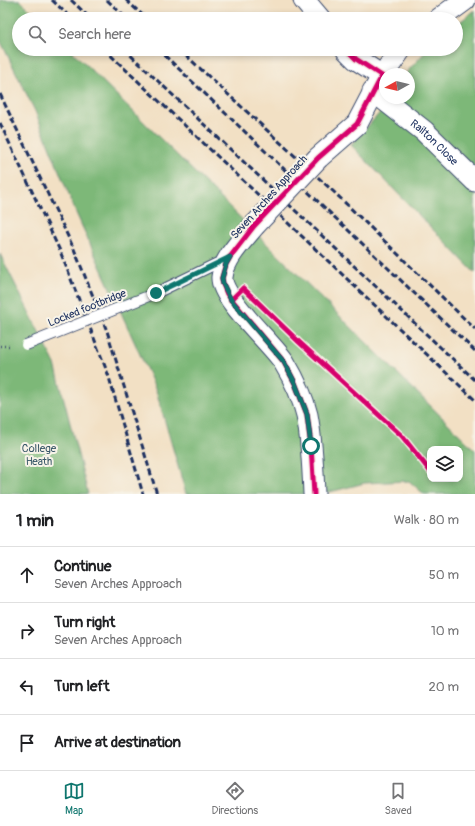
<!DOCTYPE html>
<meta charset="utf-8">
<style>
:root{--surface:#fff;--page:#f2f2f2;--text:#202124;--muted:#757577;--line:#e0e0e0;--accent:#0f766e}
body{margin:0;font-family:Pangolin,sans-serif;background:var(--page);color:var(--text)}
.controls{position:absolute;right:12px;bottom:12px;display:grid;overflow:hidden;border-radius:8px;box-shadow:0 2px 6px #0003}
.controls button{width:36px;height:36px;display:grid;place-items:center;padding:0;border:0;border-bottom:1px solid var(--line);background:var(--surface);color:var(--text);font:20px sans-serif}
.compass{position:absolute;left:379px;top:68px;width:36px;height:36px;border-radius:50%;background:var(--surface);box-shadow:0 2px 6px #0003;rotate:262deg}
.stop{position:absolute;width:12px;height:12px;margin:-9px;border:3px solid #0f766e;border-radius:50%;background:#fff}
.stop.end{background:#0f766e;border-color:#fff;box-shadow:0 1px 4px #0008}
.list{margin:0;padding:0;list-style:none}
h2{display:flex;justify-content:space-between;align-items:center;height:52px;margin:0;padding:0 16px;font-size:17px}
h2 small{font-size:13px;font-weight:400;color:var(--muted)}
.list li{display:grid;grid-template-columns:26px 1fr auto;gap:12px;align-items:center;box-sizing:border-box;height:56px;padding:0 16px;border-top:1px solid var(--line)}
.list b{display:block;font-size:15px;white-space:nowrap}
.list p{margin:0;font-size:13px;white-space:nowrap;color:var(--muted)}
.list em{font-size:13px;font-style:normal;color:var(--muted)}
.icon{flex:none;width:22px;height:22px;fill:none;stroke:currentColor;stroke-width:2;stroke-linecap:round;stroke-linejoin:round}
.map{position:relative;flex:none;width:475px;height:494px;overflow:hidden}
.search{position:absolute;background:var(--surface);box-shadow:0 2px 6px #0003;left:12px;right:12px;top:12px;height:44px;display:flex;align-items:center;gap:10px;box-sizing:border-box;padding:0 14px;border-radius:22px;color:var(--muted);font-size:15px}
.sheet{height:276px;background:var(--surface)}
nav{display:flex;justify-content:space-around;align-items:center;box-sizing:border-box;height:56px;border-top:1px solid var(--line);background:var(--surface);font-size:11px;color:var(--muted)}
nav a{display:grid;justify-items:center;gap:2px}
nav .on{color:var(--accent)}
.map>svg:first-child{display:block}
.forest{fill:#7db878;stroke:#4c746b;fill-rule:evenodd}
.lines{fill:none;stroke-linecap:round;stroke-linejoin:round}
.service-casing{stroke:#3b4a6d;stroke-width:12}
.minor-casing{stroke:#3b4a6d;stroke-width:23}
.path{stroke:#3b4a6d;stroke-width:2.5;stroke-dasharray:1 3;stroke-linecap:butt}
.service{stroke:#fff;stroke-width:10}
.minor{stroke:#fff;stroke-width:21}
.rail{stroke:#1b2f5e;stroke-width:3;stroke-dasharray:6 3;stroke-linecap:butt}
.service-bridge-casing{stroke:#3b4a6d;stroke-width:12;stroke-linecap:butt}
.minor-bridge-casing{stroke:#3b4a6d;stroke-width:23;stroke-linecap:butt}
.service-bridge{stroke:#fff;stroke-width:10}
.minor-bridge{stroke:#fff;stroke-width:21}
.cycleway-casing{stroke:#f7f3e8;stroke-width:8}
.cycleway{stroke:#d6006c;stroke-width:5}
.route{stroke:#0f766e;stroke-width:5}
.labels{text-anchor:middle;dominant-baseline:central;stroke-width:4;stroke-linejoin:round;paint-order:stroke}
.street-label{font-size:11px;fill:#1b2f5e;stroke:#f7f3e8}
.park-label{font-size:11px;fill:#3b596a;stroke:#f7f3e8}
</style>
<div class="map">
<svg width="475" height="494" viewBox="0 0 475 494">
<rect width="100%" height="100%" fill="#f7f3e8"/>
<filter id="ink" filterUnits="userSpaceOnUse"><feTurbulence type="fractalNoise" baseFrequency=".025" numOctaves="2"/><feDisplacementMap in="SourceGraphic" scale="8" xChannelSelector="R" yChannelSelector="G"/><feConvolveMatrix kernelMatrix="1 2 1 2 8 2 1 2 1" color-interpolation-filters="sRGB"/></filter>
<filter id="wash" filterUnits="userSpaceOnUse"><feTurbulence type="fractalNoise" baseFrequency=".012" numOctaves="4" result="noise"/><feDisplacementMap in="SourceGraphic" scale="16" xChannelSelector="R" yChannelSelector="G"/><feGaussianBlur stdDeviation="0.9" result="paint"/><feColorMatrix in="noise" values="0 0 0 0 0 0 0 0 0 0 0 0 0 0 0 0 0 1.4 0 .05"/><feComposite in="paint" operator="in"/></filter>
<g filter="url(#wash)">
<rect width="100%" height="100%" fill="#f2e0c4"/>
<path class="forest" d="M0,0H20L39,19H19V49H70L475,450V494H424L409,481L365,483L322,494H186L156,390L77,215L35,111L0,40ZM430,449H460V479H430Z
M475,10V273L351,145L393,98H409V74H406V73L428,49H456V25Z
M0,254L55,364L88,494H0Z"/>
</g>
<g filter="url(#ink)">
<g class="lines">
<g class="service-casing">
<path id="service" d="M156,293L226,259"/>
</g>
<g class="minor-casing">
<g id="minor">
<path d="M304,0L320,19"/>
<path d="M439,19L465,0"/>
<path d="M346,49L356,59L382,76"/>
<path id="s1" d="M373,91L424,131L475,181"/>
<path d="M318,158L357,124L382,76L401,49"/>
<path d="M254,226C242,241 224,258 222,277C220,298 272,343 284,362C293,377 303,398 307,415C312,441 313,468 314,494"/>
</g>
</g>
<path class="path" d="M0,346H9"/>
<use href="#service" class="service"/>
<use href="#minor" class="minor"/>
<path class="rail" d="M52,0L72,19
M71,0L91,19
M107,0L127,19
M126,0L147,19
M104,49L475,400
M124,49L475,380
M158,49L475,351
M179,49L335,193L475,329
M0,94L74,249L107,331L157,494
M0,123L60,251L108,374L143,494"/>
<g class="service-bridge-casing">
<path id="service-bridge" d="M26,345L156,293"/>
</g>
<g class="minor-bridge-casing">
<path id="minor-bridge" d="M254,226L318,158"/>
</g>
<use href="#service-bridge" class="service-bridge"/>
<use href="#minor-bridge" class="minor-bridge"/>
<g class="cycleway-casing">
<path id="cycleway" d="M231,300L243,288L299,342L402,436L430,471
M314,494L311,446L307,414L295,383L284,362L227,294L223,284L222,278L226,264L230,257L254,226L318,158L357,124L382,76L356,59L346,49"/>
</g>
<use href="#cycleway" class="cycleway"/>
</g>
</g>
<g class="lines" filter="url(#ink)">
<path class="route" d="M156,293L230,257L226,264L222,278L223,284L231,300L284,362L295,383L307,414L311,446"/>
</g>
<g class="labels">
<g class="street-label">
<text stroke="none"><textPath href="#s1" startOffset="80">Railton Close</textPath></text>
<text transform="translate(269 197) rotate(-48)">Seven Arches Approach</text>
<text transform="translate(87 308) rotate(-22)">Locked footbridge</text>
</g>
<g class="park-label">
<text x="39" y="448">College<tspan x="39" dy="13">Heath</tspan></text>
</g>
</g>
</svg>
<div class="controls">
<button><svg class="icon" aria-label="layers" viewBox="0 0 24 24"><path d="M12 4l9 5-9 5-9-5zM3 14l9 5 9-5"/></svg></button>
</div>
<svg class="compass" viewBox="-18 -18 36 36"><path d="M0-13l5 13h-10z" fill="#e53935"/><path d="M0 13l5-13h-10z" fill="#757577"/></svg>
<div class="stop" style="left:311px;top:446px"></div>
<div class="stop end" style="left:156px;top:293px"></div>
<div class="search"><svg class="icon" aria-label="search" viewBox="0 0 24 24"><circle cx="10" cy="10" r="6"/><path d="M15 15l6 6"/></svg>Search here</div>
</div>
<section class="sheet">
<h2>1 min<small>Walk · 80 m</small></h2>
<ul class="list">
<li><svg class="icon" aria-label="ahead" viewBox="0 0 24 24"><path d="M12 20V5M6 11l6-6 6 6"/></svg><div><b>Continue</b><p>Seven Arches Approach</p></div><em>50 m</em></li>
<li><svg class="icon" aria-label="right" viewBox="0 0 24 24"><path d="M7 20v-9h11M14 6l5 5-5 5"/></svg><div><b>Turn right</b><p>Seven Arches Approach</p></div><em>10 m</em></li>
<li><svg class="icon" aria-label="left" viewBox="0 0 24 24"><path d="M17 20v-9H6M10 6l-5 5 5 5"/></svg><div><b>Turn left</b></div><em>20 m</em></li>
<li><svg class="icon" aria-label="arrive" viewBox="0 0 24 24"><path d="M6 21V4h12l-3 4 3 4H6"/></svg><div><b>Arrive at destination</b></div></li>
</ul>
</section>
<nav>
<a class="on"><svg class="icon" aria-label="map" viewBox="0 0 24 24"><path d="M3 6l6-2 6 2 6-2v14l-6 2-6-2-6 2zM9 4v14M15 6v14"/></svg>Map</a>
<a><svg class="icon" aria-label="directions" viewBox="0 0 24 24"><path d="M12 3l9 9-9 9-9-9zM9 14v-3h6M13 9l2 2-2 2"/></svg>Directions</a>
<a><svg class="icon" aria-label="saved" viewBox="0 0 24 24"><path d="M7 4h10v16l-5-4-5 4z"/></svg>Saved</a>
</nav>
